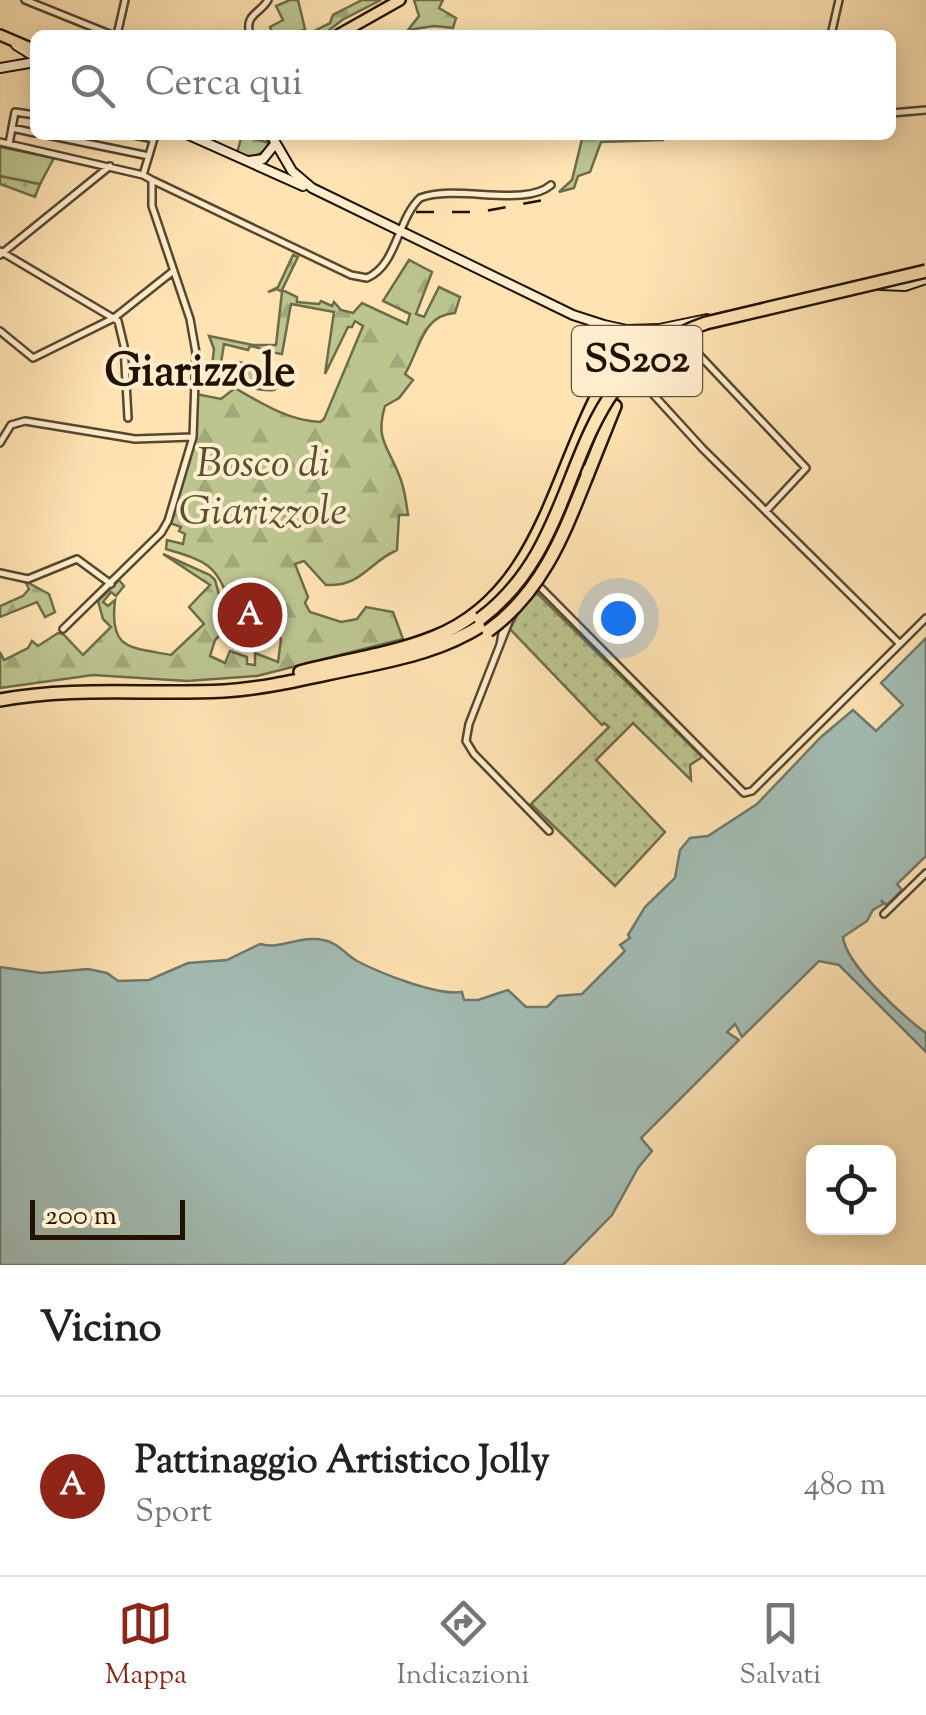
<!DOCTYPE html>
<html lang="it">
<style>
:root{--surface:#fff;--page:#f2f2f2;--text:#222;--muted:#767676;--line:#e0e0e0;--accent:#8f2418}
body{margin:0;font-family:"Sorts Mill Goudy",serif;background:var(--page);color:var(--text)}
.controls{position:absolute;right:30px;bottom:30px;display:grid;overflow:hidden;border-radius:15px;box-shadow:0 5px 25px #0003}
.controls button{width:90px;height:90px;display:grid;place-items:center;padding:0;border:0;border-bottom:2px solid var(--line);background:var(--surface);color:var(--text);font:50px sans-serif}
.scale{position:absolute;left:30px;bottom:25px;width:155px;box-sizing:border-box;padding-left:10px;border:5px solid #211300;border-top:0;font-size:28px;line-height:35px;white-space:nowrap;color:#211300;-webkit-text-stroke:8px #ffedce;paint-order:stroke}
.you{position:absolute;left:618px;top:618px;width:35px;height:35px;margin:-25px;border:8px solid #fff;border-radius:50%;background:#1a73e8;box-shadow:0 0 0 15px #1a73e833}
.badge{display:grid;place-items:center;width:65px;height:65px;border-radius:50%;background:var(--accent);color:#fff;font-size:32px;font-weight:700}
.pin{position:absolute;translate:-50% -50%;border:5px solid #fff;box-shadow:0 2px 10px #0006}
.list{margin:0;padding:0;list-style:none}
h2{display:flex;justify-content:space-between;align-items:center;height:130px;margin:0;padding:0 40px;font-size:42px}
h2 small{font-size:32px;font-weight:400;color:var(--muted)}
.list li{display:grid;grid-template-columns:65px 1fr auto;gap:30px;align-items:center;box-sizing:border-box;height:180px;padding:0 40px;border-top:2px solid var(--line)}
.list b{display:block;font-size:38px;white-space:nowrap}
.list p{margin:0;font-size:32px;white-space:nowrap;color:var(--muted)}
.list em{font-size:32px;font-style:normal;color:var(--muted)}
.icon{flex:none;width:55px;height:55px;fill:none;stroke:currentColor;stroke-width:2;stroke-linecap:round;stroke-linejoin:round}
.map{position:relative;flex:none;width:926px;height:1265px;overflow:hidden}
.search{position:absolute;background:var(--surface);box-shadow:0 5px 25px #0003;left:30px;right:30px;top:30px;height:110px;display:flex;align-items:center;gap:25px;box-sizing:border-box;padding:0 35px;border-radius:15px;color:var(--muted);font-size:38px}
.sheet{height:310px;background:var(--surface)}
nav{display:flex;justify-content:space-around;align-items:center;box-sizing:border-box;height:140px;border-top:2px solid var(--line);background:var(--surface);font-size:28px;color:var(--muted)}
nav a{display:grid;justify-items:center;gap:5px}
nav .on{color:var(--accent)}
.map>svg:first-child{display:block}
.grass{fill:url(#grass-dots);stroke:#6e6c48;stroke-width:2.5}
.forest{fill:url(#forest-firs);stroke:#6e6c48;stroke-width:2.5}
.park{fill:url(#park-tufts);stroke:#6e6c48;stroke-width:2.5}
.pitch{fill:#bcc590;stroke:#6e6c48;stroke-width:2.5}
.water{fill:#a3bdb5;stroke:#6f796d;stroke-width:2.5}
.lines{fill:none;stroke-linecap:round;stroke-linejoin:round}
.street-casing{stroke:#58472d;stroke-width:10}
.secondary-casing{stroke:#211300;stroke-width:12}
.primary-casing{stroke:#211300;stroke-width:14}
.highway-casing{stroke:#211300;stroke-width:16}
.street{stroke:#ffedce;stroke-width:5}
.secondary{stroke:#ffedce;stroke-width:8}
.primary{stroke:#ffe3b3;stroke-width:9}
.highway{stroke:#ffe3b3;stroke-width:11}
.rail{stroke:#211300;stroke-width:2.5;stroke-dasharray:18 18;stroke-linecap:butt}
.highway-bridge-casing{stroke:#211300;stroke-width:16;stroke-linecap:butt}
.highway-bridge{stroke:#ffe3b3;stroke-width:11}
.labels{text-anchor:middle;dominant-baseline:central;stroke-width:8;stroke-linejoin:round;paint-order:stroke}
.shield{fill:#ffedce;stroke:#64543e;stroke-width:2.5}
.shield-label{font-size:40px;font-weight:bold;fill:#211300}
.park-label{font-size:42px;font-style:italic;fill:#575132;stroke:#ffedce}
.neighbourhood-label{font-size:45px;font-weight:bold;fill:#211300;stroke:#ffedce}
</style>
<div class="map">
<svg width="926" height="1265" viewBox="0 0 926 1265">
<defs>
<pattern id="grass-dots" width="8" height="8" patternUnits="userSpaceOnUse" patternTransform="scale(2.5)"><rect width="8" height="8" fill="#bcc590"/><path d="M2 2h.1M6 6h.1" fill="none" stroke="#a1a87a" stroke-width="1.8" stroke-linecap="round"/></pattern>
<pattern id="forest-firs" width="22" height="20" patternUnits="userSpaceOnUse" patternTransform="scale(2.5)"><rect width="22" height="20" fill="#bcc590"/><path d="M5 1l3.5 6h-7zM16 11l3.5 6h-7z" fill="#a1a87a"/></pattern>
<pattern id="park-tufts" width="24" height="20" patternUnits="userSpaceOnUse" patternTransform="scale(2.5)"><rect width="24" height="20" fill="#bcc590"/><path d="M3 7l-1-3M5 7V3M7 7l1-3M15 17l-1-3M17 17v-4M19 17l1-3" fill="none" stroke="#a1a87a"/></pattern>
</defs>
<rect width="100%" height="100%" fill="#ffe3b3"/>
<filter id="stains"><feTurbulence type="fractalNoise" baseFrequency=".002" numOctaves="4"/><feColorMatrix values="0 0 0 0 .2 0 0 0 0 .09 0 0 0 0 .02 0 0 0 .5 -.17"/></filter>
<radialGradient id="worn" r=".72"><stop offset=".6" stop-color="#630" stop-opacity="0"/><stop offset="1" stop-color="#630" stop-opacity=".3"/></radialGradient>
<path class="grass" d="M0,176L40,184L35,197L0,184Z
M532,588L702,757L690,765L691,780L633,723L596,760L665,832L615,886L531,804L609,727L604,723L602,725L510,629Z"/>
<path class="forest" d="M362,0H381L342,20L323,35H306L330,23L333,15Z
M414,0H443L439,8L456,18L453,28L434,26L408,30L419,16Z
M242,135H251L250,138L266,142L267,140L268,146C261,158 247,158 237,153Z
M583,135H663V140L601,142L590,172L578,176L574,188L559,192L572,180Z
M293,255L298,257L282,290L297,297V302L319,304L321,301L332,306L334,302L341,310L353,313L362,303L407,324L410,314L383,301L409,260L432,272L416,314L424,317L439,287L460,297L455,313C422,315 420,349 405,374L413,380L399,398L385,406C375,440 388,446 399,475C405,488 406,502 408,515H399L397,550C368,563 361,587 326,585L304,561L295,564L308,597L305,603L310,612L341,622L357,619L366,607L393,612L403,639L257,676L187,681L93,675L0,688V652L4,660L28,648L32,641L38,646L58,633L63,634L83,655L111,627L103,619L98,601L119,580L124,586L116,596L111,592L103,602L108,606L115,600C109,650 129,647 171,655L204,624L189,607L210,585L163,554L210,575L215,580L228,627L215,640L210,656L225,663L230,651L247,657V664L255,665V653L278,662L281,639L273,627L264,595L250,598L248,593L228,599C216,562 201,560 166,549L167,540L183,544L185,534L179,531L181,527L170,523L196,437V394L221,399L235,388C261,403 289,421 320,422L324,419L363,326L355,321L352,327H348L325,374L334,312L291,304L282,354C270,353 262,348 250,346L248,350L224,344L220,369L234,373L237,362L280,369L279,385L274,390C254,392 227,381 212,366L214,349L209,336L253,345H276L282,292L277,289L268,292L278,287Z
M25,581L49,594L55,612L45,617L37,602L0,617V606L23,596L29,589Z"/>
<path class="park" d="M290,0H298L305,29L293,35H273L270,27L283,20L276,6Z"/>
<path class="pitch" d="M0,147L54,158L40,184L0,176Z
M264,595L273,627L255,630L242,637V634L236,635L228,602Z"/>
<path class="water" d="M926,638V856L897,884L902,890L887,905L881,900L883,904L873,910L867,921L843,937C846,965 903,1016 926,1033V1052L839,965L819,961L742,1037L735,1024L727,1032L739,1040L641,1138L652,1151L638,1168L612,1215L563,1265H0V967L42,973L88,969L107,973L118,981L149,980L188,963L227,960L260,944C280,950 301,935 323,940C337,942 345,954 357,961C380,973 437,996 462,992L464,1000H478L508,990L526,1007H547L558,996L582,994L625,951L620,945L630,938L628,935L645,907L675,878L680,850L690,838L708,836L757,804L821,737L853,710L876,731L903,705L881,683Z"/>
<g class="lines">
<g class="street-casing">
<path id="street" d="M25,0L112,35
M117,35L125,0
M250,35C244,14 260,14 268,0
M414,35H459
M831,35L839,0
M891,113L926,110
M12,128L35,133
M47,135L149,156
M134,135L154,139
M0,142L143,175
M9,144L15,112L35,115
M152,180L351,275L367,278C397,265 397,220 420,198C458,184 524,208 551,185
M0,251L118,321L124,346L128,418
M0,255L110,166
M590,322L606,340L609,359
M0,331L33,358L114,318L172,272
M686,341L806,468L766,511
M686,344L652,377L650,391L703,449L900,644
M633,351L669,330
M612,365L617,366L624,375H610L607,368Z
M600,388L616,342L627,330C639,345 628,359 624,375
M0,443L11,425L25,421L135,439L193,437
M0,573L28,579L77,559L111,584
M538,585L744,793L752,791L926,618
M517,599L543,561L585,468
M512,614L469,724L466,741L474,754L549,831
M63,629L161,533L168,521L193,437L196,353L190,319L152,206V180L143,175L155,135
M500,645L508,599
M884,914L926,873"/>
</g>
<g class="secondary-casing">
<path id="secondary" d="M16,45L35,57
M0,68L35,62
M189,135L303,186
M271,135L292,171L312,188L573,315L604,325L627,330L659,329L707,319
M249,161L263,159L275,144
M880,285L905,286L926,279"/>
</g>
<g class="primary-casing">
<path id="primary" d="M0,35L35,50
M338,35L400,0"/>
</g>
<g class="highway-casing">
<path id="highway" d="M587,476L615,406
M300,672C344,660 392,654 434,637C538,596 553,478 600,390
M0,700C74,686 149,695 224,691C270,688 315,676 361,667C405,658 445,649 484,624"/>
</g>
<use href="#street" class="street"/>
<use href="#secondary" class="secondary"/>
<use href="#primary" class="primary"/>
<use href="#highway" class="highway"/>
<path class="rail" d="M416,212H480L554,198"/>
<g class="highway-bridge-casing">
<path id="highway-bridge" d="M480,619C595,533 553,376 706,323L926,271
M488,631C542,592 563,536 587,476"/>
</g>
<use href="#highway-bridge" class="highway-bridge"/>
</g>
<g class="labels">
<rect class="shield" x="572" y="326" width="130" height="70" rx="8"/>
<g class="shield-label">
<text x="637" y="361">SS202</text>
</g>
<g class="park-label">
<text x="263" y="466">Bosco di<tspan x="263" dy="48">Giarizzole</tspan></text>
</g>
<g class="neighbourhood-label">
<text x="200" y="374">Giarizzole</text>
</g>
</g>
<rect width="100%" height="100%" filter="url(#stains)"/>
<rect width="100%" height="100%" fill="url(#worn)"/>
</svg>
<div class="controls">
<button><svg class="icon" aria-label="locate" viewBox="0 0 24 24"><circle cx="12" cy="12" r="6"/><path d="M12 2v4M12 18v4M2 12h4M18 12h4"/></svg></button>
</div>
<div class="scale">200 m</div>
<div class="you"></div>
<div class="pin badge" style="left:250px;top:615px">A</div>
<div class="search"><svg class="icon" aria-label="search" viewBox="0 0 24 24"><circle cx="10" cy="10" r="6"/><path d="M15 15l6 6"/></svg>Cerca qui</div>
</div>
<section class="sheet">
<h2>Vicino<small></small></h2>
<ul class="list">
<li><span class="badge">A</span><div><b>Pattinaggio Artistico Jolly</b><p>Sport</p></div><em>480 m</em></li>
</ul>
</section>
<nav>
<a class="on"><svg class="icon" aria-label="map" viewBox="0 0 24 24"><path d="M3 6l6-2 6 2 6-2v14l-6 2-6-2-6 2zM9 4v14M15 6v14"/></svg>Mappa</a>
<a><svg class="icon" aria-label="directions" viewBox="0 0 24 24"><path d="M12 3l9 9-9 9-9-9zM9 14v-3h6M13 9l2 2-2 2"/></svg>Indicazioni</a>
<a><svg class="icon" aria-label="saved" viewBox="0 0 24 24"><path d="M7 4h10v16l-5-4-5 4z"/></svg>Salvati</a>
</nav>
